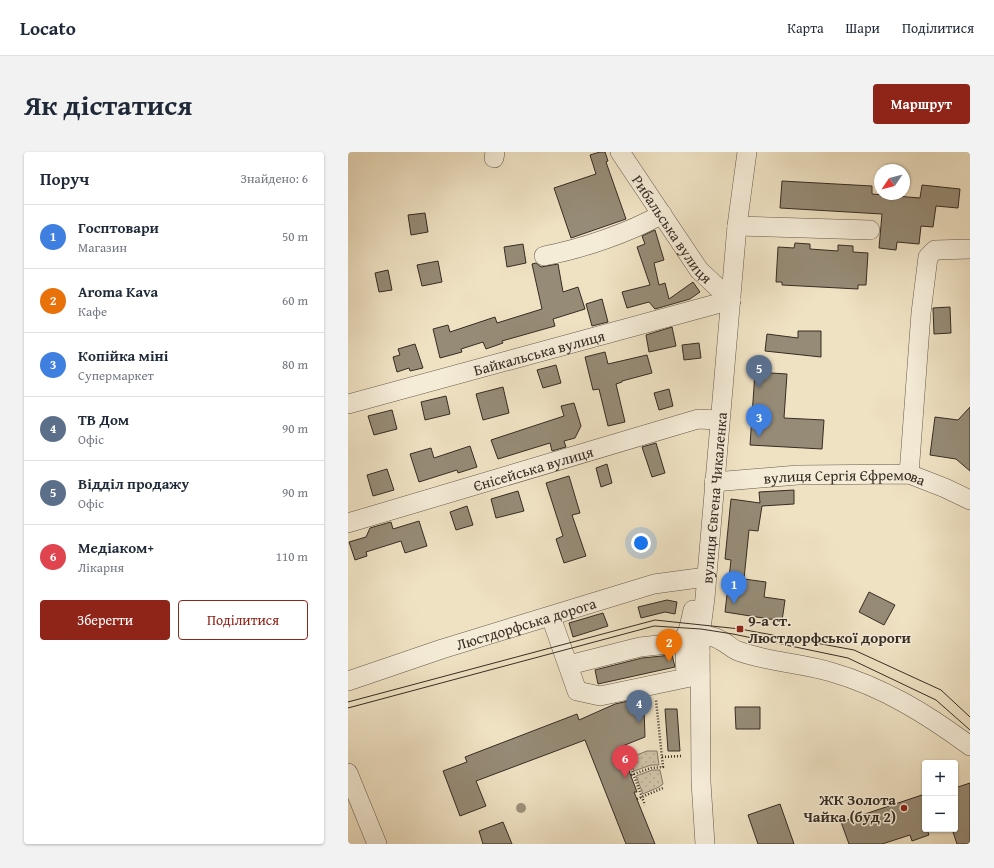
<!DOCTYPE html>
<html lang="uk">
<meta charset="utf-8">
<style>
:root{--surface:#fff;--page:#f2f2f3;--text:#1f2937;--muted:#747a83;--line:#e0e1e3;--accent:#8f2418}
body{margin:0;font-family:"Gentium Book Plus",serif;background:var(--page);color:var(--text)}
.controls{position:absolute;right:12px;bottom:12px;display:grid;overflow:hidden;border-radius:4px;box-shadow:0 1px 3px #0004}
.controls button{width:36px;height:36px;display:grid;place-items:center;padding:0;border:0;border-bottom:1px solid var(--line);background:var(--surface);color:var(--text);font:20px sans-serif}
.compass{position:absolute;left:526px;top:12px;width:36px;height:36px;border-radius:50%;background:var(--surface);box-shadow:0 1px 3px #0004;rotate:235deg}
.you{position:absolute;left:293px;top:391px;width:14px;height:14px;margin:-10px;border:3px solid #fff;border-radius:50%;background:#1a73e8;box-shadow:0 0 0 6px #1a73e833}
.badge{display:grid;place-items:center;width:26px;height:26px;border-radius:50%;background:var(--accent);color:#fff;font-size:13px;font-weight:700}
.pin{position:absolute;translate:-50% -33px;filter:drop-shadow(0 1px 2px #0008)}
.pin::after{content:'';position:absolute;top:21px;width:14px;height:12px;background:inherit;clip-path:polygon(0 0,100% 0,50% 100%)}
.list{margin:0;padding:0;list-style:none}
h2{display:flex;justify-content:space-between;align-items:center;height:52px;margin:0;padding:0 16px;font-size:17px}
h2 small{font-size:13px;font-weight:400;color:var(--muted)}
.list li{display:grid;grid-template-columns:26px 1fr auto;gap:12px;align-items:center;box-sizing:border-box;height:64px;padding:0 16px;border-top:1px solid var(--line)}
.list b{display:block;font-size:15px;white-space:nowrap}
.list p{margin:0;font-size:13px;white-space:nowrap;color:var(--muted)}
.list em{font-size:13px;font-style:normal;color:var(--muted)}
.actions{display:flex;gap:8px;padding:12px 16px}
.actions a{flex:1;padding:9px 0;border:1px solid var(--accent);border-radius:4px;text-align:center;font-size:14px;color:var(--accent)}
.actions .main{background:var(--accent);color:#fff}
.map{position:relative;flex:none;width:622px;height:692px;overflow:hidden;border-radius:4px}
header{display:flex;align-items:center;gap:24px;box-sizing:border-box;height:56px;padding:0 20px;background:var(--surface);border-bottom:1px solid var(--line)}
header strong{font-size:19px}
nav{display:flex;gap:22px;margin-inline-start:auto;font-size:14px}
.intro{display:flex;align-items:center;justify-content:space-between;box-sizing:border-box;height:96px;padding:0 24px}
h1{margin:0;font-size:28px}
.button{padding:10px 18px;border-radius:4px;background:var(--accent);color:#fff;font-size:14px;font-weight:700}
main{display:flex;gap:24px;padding:0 24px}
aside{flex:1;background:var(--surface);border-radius:4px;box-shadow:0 1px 3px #0004}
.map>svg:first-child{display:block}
.grass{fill:url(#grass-dots);stroke:#837866}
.building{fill:#968b76;stroke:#362c23}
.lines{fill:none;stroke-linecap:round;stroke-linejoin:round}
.minor-casing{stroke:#645a4b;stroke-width:20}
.path{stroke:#362c23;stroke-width:2.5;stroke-dasharray:1 2;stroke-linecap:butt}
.minor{stroke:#f5ecd8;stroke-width:19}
.tram{stroke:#362c23;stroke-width:1}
.tree{fill:#9e937d}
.poi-dot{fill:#8f2418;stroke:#f5ecd8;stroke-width:1.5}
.labels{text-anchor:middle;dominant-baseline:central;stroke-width:3;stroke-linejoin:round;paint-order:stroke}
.street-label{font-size:15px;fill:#362c23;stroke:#f5ecd8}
.poi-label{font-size:15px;font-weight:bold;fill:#362c23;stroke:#f5ecd8;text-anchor:start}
</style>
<header>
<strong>Locato</strong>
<nav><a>Карта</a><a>Шари</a><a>Поділитися</a></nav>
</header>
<div class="intro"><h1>Як дістатися</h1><a class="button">Маршрут</a></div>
<main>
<aside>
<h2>Поруч<small>Знайдено: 6</small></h2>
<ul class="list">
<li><span class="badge" style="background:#3f7fe0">1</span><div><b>Госптовари</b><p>Магазин</p></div><em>50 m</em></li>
<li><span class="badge" style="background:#e8710a">2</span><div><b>Aroma Kava</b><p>Кафе</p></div><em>60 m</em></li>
<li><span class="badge" style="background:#3f7fe0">3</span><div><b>Копійка міні</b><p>Супермаркет</p></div><em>80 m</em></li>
<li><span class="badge" style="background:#5c6f8a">4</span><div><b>ТВ Дом</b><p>Офіс</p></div><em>90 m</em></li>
<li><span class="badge" style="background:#5c6f8a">5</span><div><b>Відділ продажу</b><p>Офіс</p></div><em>90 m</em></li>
<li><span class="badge" style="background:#e0444e">6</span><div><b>Медіаком+</b><p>Лікарня</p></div><em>110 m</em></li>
</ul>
<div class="actions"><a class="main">Зберегти</a><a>Поділитися</a></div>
</aside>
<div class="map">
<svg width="622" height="692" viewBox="0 0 622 692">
<defs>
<pattern id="grass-dots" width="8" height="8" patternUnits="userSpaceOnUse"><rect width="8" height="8" fill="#d0c3a8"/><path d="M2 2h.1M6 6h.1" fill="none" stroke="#b3a890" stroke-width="1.8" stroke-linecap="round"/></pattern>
</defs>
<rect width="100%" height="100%" fill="#efe2c3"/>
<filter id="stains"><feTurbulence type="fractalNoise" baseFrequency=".005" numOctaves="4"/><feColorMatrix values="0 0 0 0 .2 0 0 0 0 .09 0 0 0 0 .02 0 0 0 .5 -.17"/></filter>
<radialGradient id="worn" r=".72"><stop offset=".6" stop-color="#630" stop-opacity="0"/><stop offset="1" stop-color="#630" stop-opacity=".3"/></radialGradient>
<path class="grass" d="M299,599H309L311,613H303L286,619L281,606Z
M304,618H312L315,632L311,635L295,642L288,624Z"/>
<path class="building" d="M252,0H257L260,9L258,10L278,67L223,86L206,36L248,22L242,3Z
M434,29L524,34V42L572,46L574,33L612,37L610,56L588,54L585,75L573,74L571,92L549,90L548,98L531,96L534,62L432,56Z
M77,61L80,80L63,83L60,63Z
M307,78L316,108L306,111L311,133L317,131L321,147L345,130L352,140L342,147L307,157L301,150L279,156L274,140L302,133L289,95L297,92L294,84Z
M447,91L462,92V97L490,99V93L505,94V100L520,101L518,133H510V137L434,133V130H428L430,95L446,96Z
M175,92L178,111L159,115L156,95Z
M90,109L94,130L74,134L69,113Z
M188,111L193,115L210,112L215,140L230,135L237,157L205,167L207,174L154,189L155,191L138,197L135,190L113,197L114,200L92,206L85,177L100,173L102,180L147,165L149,171L194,157L184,112Z
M40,118L44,138L31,140L27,121Z
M254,147L260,170L244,174L238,152Z
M602,155L603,181L586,182L585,156Z
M324,175L328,194L301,200L298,183Z
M450,179H473V205L417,199L419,182L450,186Z
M351,191L353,206L336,208L334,193Z
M67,192L75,216L62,219L61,216L49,220L45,205L52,203L50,197Z
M257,200L260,212L299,203L304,221L274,229V230L268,232L277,270L260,274L251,237L245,238L237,205Z
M208,213L213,231L195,236L189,218Z
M407,220L439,222L436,266L476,268L474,297L402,293Z
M155,235L161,261L135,268L128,242Z
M321,237L325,254L311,258L306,241Z
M98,244L102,262L77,268L73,250Z
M226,251L233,274L227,286L216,289L218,295L204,299L202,291L150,307L143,288L216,264L213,254Z
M622,255V319L608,307L582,303L587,265L610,268Z
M44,258L49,277L26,283L20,264Z
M308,291L317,321L304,325L294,295Z
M122,294L129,315L110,321L109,318L71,330L62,302L83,296L86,306Z
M259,312L264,331L253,335L248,316Z
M39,317L46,338L25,344L19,323Z
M221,324L232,361L224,363L238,404L216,411L208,387L215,384L198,331Z
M446,338V352L414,354L410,379L401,378L396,427L418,430L416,445L437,448L434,469L377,460L383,408L377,407L383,347L412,351L411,340Z
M170,339L176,359L148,366L143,347Z
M119,354L125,373L108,378L102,360Z
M71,369L79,394L57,401L53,389L18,400L19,404L7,408L1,390L18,385L22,376L43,370L45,377Z
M521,440L547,453L536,473L511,460Z
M319,448L329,450L327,462L317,460L293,466L290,455Z
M255,461L260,474L225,485L221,471Z
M324,503L327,515L250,532L247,518L294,506Z
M299,545L303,553L296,556L297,585L272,595L289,640H286L307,692H278L237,588L128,629L138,654L112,664L95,619L119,610L117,605L229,562L231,568L267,552Z
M387,555H412V577H388Z
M317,557H329L332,599H320Z
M622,631V692H609L604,677H607V636Z
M577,642V677H579L581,683L564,689L562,683L534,692H501L493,670Z
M432,652L446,692H410L400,663Z
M155,670L164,692H135L131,679Z"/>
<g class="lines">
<g class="minor-casing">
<g id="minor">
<path id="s1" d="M272,0L351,118L383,148"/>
<path d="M146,6L147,0"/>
<path d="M389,74L522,78"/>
<path d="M196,104C233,97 281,81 314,62"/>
<path id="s2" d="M0,252L383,148"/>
<path d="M561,322L573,161L580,105L587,98L622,97"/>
<path id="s3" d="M366,330L450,323L561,322L597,336L622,348"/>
<path id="s4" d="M0,371L350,267L371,268"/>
<path d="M203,465L229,539L252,544L352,523"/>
<path d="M352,484C359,484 366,484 372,488C379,491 384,497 390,499C420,510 453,511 483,520C535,535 579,562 622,594"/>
<path d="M221,513L292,495L329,491C341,486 342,470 345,458"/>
<path d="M338,524L337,501L352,500"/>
<path id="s5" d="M0,529L94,497L306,432L358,425"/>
<path d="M0,621L29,692"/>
<path id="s6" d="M357,692L353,630L352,484L357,446L389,74L399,0"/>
</g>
</g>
<path class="path" d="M314,605L334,604
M280,608L297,653
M283,623L303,616L315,615L308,548
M289,647L315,636"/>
<use href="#minor" class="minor"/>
<path class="tram" d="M0,550L307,468L392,477L506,498L593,538L622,565
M0,556L306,474L353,477L385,482L500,506L588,548L622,578"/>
</g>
<circle class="tree" cx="173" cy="656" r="5"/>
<g class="poi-dot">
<rect x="388" y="473" width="8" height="8" rx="2"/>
<circle cx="556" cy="656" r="4"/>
</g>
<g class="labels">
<g class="street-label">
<text stroke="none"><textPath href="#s1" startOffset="93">Рибальська вулиця</textPath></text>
<text stroke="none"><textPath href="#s2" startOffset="198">Байкальська вулиця</textPath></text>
<text stroke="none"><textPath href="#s4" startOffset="193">Єнісейська вулиця</textPath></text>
<text stroke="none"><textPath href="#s3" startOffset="131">вулиця Сергія Єфремова</textPath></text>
<text stroke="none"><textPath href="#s6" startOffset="347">вулиця Євгена Чикаленка</textPath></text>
<text stroke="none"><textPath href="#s5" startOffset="187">Люстдорфська дорога</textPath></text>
</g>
<g class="poi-label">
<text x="400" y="468">9-а ст.<tspan x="400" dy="17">Люстдорфської дороги</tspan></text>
<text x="548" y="647" text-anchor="end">ЖК Золота<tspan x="548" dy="17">Чайка (буд 2)</tspan></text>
</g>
</g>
<rect width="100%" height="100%" filter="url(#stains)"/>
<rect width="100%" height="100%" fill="url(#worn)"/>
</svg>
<div class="controls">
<button>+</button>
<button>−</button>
</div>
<svg class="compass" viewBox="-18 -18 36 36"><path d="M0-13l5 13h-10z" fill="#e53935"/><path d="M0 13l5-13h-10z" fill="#747a83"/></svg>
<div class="you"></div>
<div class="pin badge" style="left:386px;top:452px;background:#3f7fe0">1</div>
<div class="pin badge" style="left:321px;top:510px;background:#e8710a">2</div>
<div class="pin badge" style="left:411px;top:285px;background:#3f7fe0">3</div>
<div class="pin badge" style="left:291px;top:571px;background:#5c6f8a">4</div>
<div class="pin badge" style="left:411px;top:236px;background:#5c6f8a">5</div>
<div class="pin badge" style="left:277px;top:626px;background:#e0444e">6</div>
</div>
</main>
